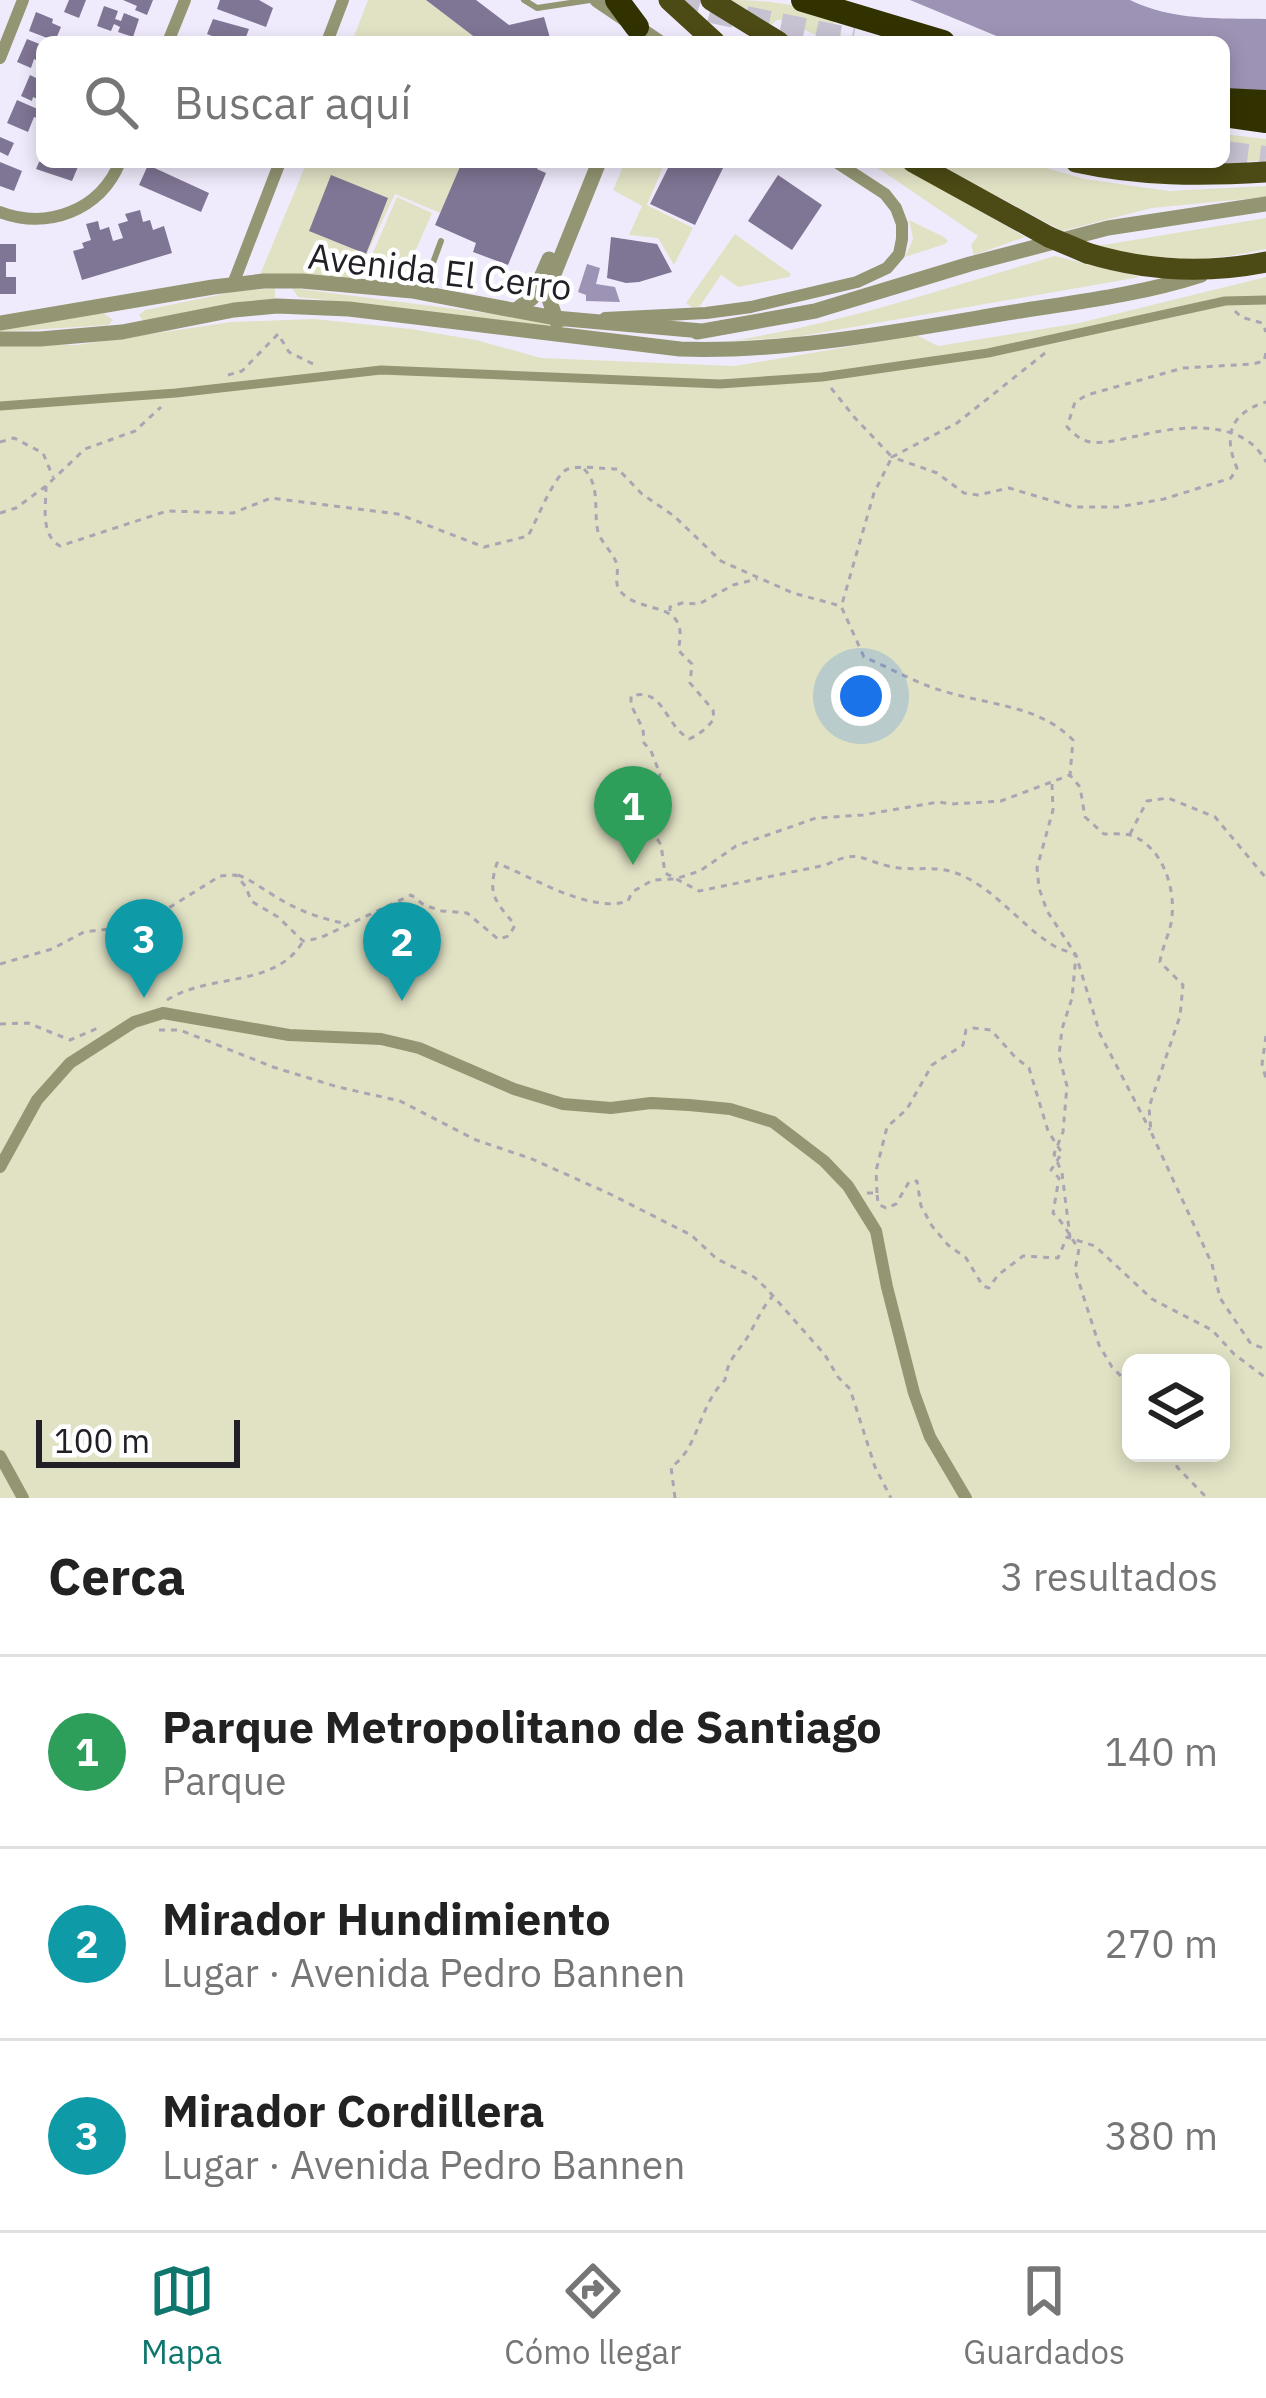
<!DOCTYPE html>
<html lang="es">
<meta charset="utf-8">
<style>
:root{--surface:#fff;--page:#f6f6f6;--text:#222;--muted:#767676;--line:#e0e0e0;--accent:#0f766e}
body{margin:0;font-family:"IBM Plex Sans",sans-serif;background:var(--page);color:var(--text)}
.controls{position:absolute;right:36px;bottom:36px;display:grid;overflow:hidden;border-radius:18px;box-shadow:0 6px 18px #0003}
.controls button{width:108px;height:108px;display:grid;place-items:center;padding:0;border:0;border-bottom:3px solid var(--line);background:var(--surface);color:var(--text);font:60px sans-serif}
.scale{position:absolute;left:36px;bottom:30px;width:204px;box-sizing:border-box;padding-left:12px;border:6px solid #222026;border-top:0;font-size:33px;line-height:42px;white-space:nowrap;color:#222026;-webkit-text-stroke:9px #fff;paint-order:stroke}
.you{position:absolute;left:861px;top:696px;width:42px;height:42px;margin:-30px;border:9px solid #fff;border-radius:50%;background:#1a73e8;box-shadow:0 0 0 18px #1a73e833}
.badge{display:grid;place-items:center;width:78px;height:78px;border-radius:50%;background:var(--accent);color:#fff;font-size:39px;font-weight:700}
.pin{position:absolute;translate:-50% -99px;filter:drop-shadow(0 3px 6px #0008)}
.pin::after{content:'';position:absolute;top:63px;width:42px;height:36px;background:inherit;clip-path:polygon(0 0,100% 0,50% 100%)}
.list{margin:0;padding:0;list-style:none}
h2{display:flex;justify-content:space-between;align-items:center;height:156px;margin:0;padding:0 48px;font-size:51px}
h2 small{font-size:39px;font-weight:400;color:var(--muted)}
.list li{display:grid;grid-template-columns:78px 1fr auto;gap:36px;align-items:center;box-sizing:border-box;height:192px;padding:0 48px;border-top:3px solid var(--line)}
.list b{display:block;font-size:45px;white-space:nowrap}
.list p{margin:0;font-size:39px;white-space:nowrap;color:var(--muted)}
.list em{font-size:39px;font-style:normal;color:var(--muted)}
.icon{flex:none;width:66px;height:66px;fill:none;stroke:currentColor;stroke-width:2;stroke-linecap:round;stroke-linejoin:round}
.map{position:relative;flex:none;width:1266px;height:1498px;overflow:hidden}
.search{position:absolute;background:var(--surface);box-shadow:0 6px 18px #0003;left:36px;right:36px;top:36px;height:132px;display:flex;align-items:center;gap:30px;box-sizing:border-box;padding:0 42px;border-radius:18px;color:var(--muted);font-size:45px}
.sheet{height:732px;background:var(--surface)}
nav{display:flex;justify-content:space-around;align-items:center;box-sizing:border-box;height:168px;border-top:3px solid var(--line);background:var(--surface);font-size:33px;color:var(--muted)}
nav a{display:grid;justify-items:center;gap:6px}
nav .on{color:var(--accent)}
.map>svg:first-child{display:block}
.green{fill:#e1e2c4;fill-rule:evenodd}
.water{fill:#9d93b4}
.building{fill:#7f7594}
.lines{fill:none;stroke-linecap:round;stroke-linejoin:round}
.motorway-tunnel{stroke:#c7c2d1;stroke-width:24;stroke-dasharray:24 12;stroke-linecap:butt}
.path{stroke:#a9a5b2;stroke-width:3;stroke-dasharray:6 6;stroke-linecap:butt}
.service{stroke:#949572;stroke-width:6}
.pedestrian{stroke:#949572;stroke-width:9}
.minor{stroke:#949572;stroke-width:12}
.tertiary{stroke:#949572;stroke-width:15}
.primary{stroke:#4c4b15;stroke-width:21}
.motorway{stroke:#323201;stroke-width:24}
.primary-bridge{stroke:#4c4b15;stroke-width:21}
.labels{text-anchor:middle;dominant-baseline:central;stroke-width:9;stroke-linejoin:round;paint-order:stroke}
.street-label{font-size:36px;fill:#222026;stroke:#fff}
</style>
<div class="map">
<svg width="1266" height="1498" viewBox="0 0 1266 1498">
<rect width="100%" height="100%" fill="#f0ebfc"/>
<path class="green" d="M368,0H426L481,42H352Z
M731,0C760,0 845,4 842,42H832L782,20H776L772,25Z
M1224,134L1266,139V161L1154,162H1224Z
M307,162H462L440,213L395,194L355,279L259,277Z
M625,162H665L647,205L693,228L674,265L658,238L629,235L642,206L613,190Z
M869,162H896L1025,237L974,255L971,245L978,236Z
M934,162H1025L1085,179L1169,191L1266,186V197L1152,208L1062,231Z
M397,197L432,213L403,279L368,264Z
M1266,218V249C1201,263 1161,264 1097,246Z
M909,220L944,237L948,241L945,244L905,257L913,239Z
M735,234L791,274L789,277L738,287L721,275L700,306L693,308L686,303Z
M1055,256L1140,277L796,337L730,341C841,324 948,287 1055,256Z
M1266,277V1498H0V343L77,345L231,322L314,319L411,329L476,340L541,358L735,366L916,335L938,346L1079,323ZM1131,1363H1221V1453H1131Z
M275,288V301L146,325L139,315L145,310L233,292Z
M292,288L550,321L549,326L298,297Z
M103,313L113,320L108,325L0,332V328Z"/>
<path class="water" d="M910,0H1130C1173,21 1219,18 1266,19V93L1224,91V42H1011Z
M587,264L600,268L596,284L615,287L620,302L586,301V295L578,292Z"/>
<path class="building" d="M69,0H86L79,18L64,12Z
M123,0H153L147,15L135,10L137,6Z
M220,0H259L273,8L266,27L217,9Z
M426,0H476L509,25L544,17L550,38L541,42H481Z
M104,6L118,11L115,19L121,21L124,13L139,19L133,37L118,32L120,27L114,24L111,31L97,26Z
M36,12L53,19L52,23L61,27L55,41L29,31Z
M213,19L249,29L244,42H237L226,36L224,41L207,34Z
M27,39L42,45V63L34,59L31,68L17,62Z
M30,75L42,81V101L33,97L32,101L21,96Z
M17,100L42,111V120L34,117L28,132L7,123Z
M0,137L14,143L8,156L0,152Z
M0,162L22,171L14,191L0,186Z
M39,162H80L72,181L36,169Z
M462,162H540L537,169L546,173L508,265L473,252L476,243L435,225Z
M671,162H726L695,225L650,204Z
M148,165L209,193L201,212L139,185Z
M331,175L388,198L366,254L309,231Z
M778,175L822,205L792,250L748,221Z
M140,210L143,222L150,220L153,230L164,226L172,253L82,280L73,251L84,248L82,243L91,240L86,224L98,221L100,230L109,227L113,241L123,238L118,224L128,221L125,214Z
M611,237L657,244L672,272L639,282L626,283L607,278Z
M0,244H16V262H6V277H16V294H0Z"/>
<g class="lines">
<path class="motorway-tunnel" d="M676,0L716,12L853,40
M1224,153L1266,158"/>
<path class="path" d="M1235,311L1241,317L1262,323L1266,332
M1045,353L957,423L892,457L937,473L964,493L978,495L1009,488L1073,507H1118L1164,499L1231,478L1237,468C1223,436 1230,413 1266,402
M1266,353L1264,361L1253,364L1183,368L1087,395L1075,402L1067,427C1074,434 1080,440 1090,442C1106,444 1122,439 1137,436C1179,426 1243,417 1266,462
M228,375L242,371L278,334L289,352L315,365
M831,388L855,418L892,457L874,493L842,604
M0,442L14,438L43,453L53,477
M584,469C601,486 593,510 598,532C602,544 614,553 617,565C619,575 613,583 621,592C642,616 691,598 678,650L692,664L690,683L713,710L714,719C707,728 700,734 689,739C664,724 664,687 631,696V705L643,729L644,743L651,751L660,774L657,791L645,819L661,845L665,873L699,891L826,865C859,849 859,859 888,866C910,872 932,865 953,872C992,885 1017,922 1051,944C1058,949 1068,951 1076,955L1072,998L1062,1029L1059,1056L1067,1086L1063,1132L1054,1154L1062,1173L1070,1237
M46,486C46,508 40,534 60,546L167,511L233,513L271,498L398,514L484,547L528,536C536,522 555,473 568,469C582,465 603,469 618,469L642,494L674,516L721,561L793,593L841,606L864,657C890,668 916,683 943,691C988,705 1039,705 1073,740L1070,775
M0,513L16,508L46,486L85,449L135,431L161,407
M670,611V607L682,603L699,604L733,585L757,579
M1052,784L1053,810L1037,868L1039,888L1047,911L1076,955L1100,1034L1150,1130
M1130,834L1147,801L1168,798L1215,817L1266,878
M238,875C251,880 260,887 273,895C296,910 321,919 348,924
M0,964L52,949L84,932L117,928L159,914L220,876L236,875L246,887L251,901L278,917L303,941L320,938L411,895L424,905L442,911L467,913L498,939L509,936L515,925C495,901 487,894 497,863C532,877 591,914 628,901L632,892L653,880L675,879L700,871L736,846L816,818L863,815L938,802L952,804L1001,801L1070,775L1080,787L1085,817L1104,834C1113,834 1125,833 1133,836C1162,848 1175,886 1172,916C1171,932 1162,946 1160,962L1183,985L1180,1016L1149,1107L1151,1132L1212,1264L1220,1298L1251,1344L1266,1349
M167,1000C209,973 274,988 302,943
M0,1024L28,1023L70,1040L98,1028
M159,1030H180L273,1067L338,1087L400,1101L476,1140L532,1159L610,1194L691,1235L717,1259L754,1277L766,1288L825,1355L838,1377L850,1389L875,1467L891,1498
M1266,1036L1262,1064L1266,1079
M867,1193H877L878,1204L886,1208L896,1204L909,1182L917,1181L921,1206L932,1226L948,1245L966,1258L983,1286L989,1288L998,1275L1023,1256L1058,1258L1067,1237L1095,1246L1152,1299L1212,1330L1234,1354L1266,1378
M877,1193L876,1171L887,1127L907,1109L932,1065L963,1045L966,1030L973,1028L991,1030L1015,1057L1029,1068L1048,1131L1062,1153L1051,1170L1059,1178L1053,1213C1064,1223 1070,1237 1079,1249L1075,1270L1099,1345L1112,1367L1131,1386
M1177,1453V1467L1207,1498
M675,1498L671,1467C699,1449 698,1406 725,1380C728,1357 740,1351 750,1333C757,1320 762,1308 772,1297"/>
<path class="service" d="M524,0L537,8L590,0
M423,290L441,241"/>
<path class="pedestrian" d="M0,406L176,393L381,370L720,384L822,377L988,353L1225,301L1266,300"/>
<path class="minor" d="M168,42L185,0
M327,42L343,0
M0,58L23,0
M0,212C47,230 100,211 120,162
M233,284L280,162
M605,318L706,313L751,307L857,282L887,268L899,254L902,239V224L896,208L885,194L836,162
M0,1167L37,1100L70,1063L134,1022L163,1013L289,1035L381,1039L419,1048L514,1089L563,1104L611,1108L651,1103L689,1105L730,1109L773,1122L824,1161L848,1186L876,1231L887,1287L914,1393L930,1437L966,1498
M0,1456L23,1498"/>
<path class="tertiary" d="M597,0L659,42
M516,310L532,298L549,259
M557,322L549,299L552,279L599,162
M0,323L213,287L264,281H302L412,291L555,318L702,331
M697,332L815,311L970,264L1108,228L1266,204
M0,339H40L122,332L234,310L277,306L349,309L680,349C782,353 900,331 1001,314C1068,303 1136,296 1201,275"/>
<path class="primary" d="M669,0L715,42
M711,0L779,42
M913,162L1049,237
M1076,162C1139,176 1201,176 1266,172
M1087,253C1146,271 1206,274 1266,262"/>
<path class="motorway" d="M617,0L637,27
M803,0L943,42
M1224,100L1266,102
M1224,115L1266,121"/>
<path class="primary-bridge" d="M1049,237L1087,253"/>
</g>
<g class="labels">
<g class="street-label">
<text transform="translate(440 271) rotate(7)">Avenida El Cerro</text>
</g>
</g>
</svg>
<div class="controls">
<button><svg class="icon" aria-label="layers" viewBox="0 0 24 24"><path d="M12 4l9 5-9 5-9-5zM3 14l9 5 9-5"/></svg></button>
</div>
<div class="scale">100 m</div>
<div class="you"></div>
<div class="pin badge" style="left:633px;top:865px;background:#2e9e5b">1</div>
<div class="pin badge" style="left:402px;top:1001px;background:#0f9aa8">2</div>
<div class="pin badge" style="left:144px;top:998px;background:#0f9aa8">3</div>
<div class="search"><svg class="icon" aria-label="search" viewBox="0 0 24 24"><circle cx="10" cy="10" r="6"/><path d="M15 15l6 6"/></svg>Buscar aquí</div>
</div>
<section class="sheet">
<h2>Cerca<small>3 resultados</small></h2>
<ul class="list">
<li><span class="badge" style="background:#2e9e5b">1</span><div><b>Parque Metropolitano de Santiago</b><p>Parque</p></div><em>140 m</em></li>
<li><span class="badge" style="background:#0f9aa8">2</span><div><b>Mirador Hundimiento</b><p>Lugar · Avenida Pedro Bannen</p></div><em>270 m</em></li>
<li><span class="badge" style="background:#0f9aa8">3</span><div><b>Mirador Cordillera</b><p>Lugar · Avenida Pedro Bannen</p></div><em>380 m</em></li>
</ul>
</section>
<nav>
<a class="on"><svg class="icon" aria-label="map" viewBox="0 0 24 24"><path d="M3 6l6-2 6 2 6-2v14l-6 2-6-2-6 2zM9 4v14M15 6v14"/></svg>Mapa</a>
<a><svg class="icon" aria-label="directions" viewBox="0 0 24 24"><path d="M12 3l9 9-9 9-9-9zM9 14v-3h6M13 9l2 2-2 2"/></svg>Cómo llegar</a>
<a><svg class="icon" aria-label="saved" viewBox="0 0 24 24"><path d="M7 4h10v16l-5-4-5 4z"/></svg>Guardados</a>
</nav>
